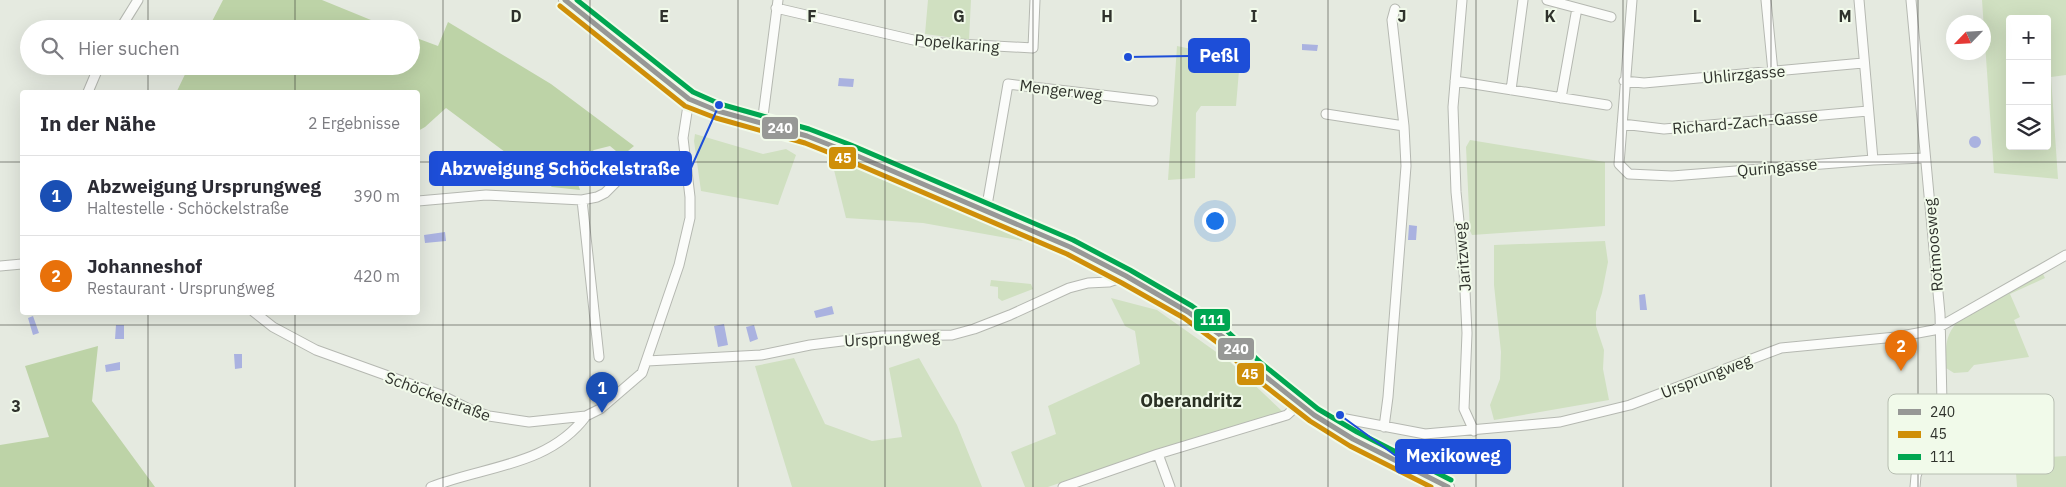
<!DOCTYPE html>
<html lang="de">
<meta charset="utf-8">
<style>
:root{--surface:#fff;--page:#f7f7f7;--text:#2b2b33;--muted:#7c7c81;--line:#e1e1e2;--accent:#6f726b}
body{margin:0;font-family:"IBM Plex Sans",sans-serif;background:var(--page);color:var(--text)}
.controls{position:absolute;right:15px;top:15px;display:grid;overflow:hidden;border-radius:5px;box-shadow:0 5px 20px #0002}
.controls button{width:45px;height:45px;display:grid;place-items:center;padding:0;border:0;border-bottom:1px solid var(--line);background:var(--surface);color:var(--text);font:25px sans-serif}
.compass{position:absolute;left:1946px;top:15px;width:45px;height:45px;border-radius:50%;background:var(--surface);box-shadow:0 5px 20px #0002;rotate:245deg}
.you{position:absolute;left:1214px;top:220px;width:18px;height:18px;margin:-12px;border:4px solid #fff;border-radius:50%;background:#1a73e8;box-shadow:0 0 0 8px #1a73e833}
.badge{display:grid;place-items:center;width:32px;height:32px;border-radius:50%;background:var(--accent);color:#fff;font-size:16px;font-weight:700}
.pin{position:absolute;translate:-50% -41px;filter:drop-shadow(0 1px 2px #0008)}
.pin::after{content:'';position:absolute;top:26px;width:18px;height:15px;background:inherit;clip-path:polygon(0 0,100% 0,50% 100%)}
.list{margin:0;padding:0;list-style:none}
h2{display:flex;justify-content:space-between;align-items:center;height:65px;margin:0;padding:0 20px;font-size:21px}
h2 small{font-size:16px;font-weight:400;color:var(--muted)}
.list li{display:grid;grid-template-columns:32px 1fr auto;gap:15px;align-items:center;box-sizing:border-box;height:80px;padding:0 20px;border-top:1px solid var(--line)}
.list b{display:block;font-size:19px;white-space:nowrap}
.list p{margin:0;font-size:16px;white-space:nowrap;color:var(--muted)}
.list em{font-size:16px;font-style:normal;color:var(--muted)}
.icon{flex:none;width:28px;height:28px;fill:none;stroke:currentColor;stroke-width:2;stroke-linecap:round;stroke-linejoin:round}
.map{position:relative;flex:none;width:2066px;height:487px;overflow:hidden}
.search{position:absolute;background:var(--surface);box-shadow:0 5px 20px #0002;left:20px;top:20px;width:400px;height:55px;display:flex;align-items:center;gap:12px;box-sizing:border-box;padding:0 18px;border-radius:28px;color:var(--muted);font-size:19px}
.panel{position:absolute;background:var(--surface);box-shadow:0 5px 20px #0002;left:20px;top:90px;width:400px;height:225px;border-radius:5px}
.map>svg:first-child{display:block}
.green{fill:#d0e0c1;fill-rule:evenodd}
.forest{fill:#bdd3a7}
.water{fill:#aab2e0}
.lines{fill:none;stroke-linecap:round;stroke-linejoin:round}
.street-casing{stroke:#b5b8b1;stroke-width:11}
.secondary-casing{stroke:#b5b8b1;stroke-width:14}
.street{stroke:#fbfcfa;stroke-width:9}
.secondary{stroke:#f3f4f5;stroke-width:12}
.bus-1-casing{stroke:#f1faea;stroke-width:9}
.bus-2-casing{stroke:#f1faea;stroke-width:9}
.bus-3-casing{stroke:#f1faea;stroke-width:9}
.bus-1{stroke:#979896;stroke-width:5}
.bus-2{stroke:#cf8f09;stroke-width:5}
.bus-3{stroke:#00a651;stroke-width:5}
.grid{fill:none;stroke:#2f322c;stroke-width:1;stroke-opacity:0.55}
.labels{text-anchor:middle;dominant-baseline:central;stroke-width:4;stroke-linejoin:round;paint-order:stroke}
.street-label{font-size:16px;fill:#2f322c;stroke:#f1faea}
.neighbourhood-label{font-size:18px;font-weight:bold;fill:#293023;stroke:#f1faea}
.key{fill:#f1faea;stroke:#b7beb1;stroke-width:1}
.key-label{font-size:14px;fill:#2f322c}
.grid-label{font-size:16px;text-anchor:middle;font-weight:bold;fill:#2f322c;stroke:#f1faea;stroke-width:4;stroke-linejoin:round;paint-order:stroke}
.leader{fill:none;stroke:#1d4ed8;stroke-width:2}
.callout-dot{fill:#1d4ed8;stroke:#f1faea;stroke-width:2}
.callout{fill:#1d4ed8;stroke:#1d4ed8;stroke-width:2}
.callout-label{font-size:18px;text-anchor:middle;font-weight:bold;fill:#fff}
.line-badge{stroke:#f1faea;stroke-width:2}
.badge-label{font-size:14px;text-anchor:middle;font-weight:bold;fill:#fff}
</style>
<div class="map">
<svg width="2066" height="487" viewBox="0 0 2066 487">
<rect width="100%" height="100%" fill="#e5eae0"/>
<path class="green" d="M928,0H971L969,40L925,34Z
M1982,0H2066V75L2051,77L2058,179L1994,173ZM2010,19H2047V146H2010Z
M1177,46L1240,59L1236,106H1201L1196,113L1195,178L1168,180Z
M695,134L763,154L786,149L796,155L778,205L701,191L694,141Z
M1470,140L1605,162V226L1472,235L1470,231L1466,147Z
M850,164L1004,228L1023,241L923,223L846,218L834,170Z
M1605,241L1608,262L1602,293L1596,312V326L1604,350L1603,369L1609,400L1494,420L1490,405L1500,379L1501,352L1494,285V245Z
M2042,272L2045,278L2010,294L2020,317L2014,320L2029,357L1974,365L1968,372L1954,373L1946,368C1946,347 1944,337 1958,321Z
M991,280L1031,284L1033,289L1002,301L998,298V287L990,286Z
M1111,298L1157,310L1229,361L1283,412L1158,449L1048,487H1025L1011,452L1056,434L1048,406L1140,364L1135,331L1125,326Z
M794,358L825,424L872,441L902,437L889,368L919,358L957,425L982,487H792L755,366Z
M2066,456V487H2017L2015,459Z"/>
<path class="forest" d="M223,0H322L393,29H208Z
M448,22L551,84L634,146L622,156L610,146L594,150L572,166L580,190L552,187L446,108L425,127L418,131V92H179L177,91L189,66H411V36L438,46Z
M98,346L92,401L155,487H0V445L49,437L25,366Z"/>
<path class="water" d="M1302,44L1318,45L1317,51L1302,50Z
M839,78L854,79L853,87L838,86Z
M1969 142a6 6 0 1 1 12 0a6 6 0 1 1-12 0Z
M1409,225L1417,226L1416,240H1408Z
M445,232L446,241L425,243L424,235Z
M1645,294L1647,310H1640L1639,295Z
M832,306L834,314L816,318L814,311Z
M33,316L39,333L33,335L28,318Z
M724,324L728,345L718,347L714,326Z
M116,325H124V339H115Z
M754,325L758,339L750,342L746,327Z
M234,354H242V368L235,369Z
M120,362V370L106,372L105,365Z"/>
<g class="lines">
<g class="street-casing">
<path id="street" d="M1462,0L1453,107L1456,192L1464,270L1467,333L1464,409L1474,431
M1547,0L1611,17
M1632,0L1619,164L1629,174L1672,176L1873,160L1925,158
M1766,0L1773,72
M1859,0L1873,160
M1911,0L1940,314L1942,403L1916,476L1915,487
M776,8L922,42L1033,48L1035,0
M120,29L138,0
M1455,81L1607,105
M1624,81L1644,83L1863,63
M1511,90L1523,0
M88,92L99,66
M1561,98L1577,8
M1326,114L1404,126
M762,124L778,0
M1622,124L1664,129L1868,111
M582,200L599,357
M418,201L486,195L582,200L597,197L605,193L628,170L640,167L686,162
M986,211L1008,84L1153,101
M0,266L22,264
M254,312L273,327L316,350L441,395L471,410L489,416L529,422L586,416L600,409L642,373L679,265L690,218V197L683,138L689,99
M647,361L761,355L810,345L882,336L952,335L974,329L1010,315L1069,288L1088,283L1109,282L1126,276
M1384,427L1388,397L1406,166L1404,126L1392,20L1395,9
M1334,428L1339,420L1346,419L1425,434L1560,422L1630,405L1781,348L1896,337L1934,330L2066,255
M431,487C484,466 549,466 586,416
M1063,487L1158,454
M1170,487L1158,454L1287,415L1299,404"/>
</g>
<g class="secondary-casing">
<path id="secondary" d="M565,0L689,99L718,111L807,136L848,152L1070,247L1126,276L1188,312L1223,337L1256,369L1314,415L1353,439L1448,487"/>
</g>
<use href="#street" class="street"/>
<use href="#secondary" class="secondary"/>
<g class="bus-1-casing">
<path id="bus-1" d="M565,0L689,99L718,111L807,136L848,152L1070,247L1126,276L1188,312L1223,337L1256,369L1314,415L1353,439L1448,487"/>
</g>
<g class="bus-2-casing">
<path id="bus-2" d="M560,6L685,106L716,118L805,143L845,159L1067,254L1122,283L1184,318L1218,343L1251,375L1310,421L1350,446L1431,487"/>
</g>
<g class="bus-3-casing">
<path id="bus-3" d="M577,0L693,92L720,104L809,129L851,145L1073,240L1130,270L1192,306L1227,331L1261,363L1318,409L1357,432L1451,480"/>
</g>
<use href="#bus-1" class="bus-1"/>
<use href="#bus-2" class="bus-2"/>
<use href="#bus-3" class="bus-3"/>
</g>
<path class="grid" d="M148,0V29M295,0V29M443,0V487M590,0V487M738,0V487M885,0V487M1033,0V487M1181,0V487M1328,0V487M1476,0V487M1623,0V487M1771,0V487M1918,0V487M148,66V92M295,66V92M0,162H22M418,162H2066M148,312V487M295,312V487M0,325H2066"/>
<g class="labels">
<g class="street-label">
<text transform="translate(957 43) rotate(5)">Popelkaring</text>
<text transform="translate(1744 74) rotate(-5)">Uhlirzgasse</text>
<text transform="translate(1061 90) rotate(7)">Mengerweg</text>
<text transform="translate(1745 122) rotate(-5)">Richard-Zach-Gasse</text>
<text transform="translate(1777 167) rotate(-5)">Quringasse</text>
<text transform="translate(1933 245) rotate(-95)">Rotmoosweg</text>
<text transform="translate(1462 257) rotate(-95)">Jaritzweg</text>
<text transform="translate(892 338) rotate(-3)">Ursprungweg</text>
<text transform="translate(1706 376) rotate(-21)">Ursprungweg</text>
<text transform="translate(438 396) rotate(21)">Schöckelstraße</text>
</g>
<g class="neighbourhood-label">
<text x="1191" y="400">Oberandritz</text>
</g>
</g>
<rect x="1888" y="394" width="166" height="80" rx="8" class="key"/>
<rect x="1898" y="409" width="23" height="6" fill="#979896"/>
<rect x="1898" y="431" width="23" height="7" fill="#cf8f09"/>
<rect x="1898" y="454" width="23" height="6" fill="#00a651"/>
<g class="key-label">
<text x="1930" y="417">240</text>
<text x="1930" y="439">45</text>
<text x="1930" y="462">111</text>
</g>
<g class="grid-label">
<text x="516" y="22">D</text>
<text x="664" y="22">E</text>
<text x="812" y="22">F</text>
<text x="959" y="22">G</text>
<text x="1107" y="22">H</text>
<text x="1254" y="22">I</text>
<text x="1402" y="22">J</text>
<text x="1550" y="22">K</text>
<text x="1697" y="22">L</text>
<text x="1845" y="22">M</text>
<text x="16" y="412">3</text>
</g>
<path class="leader" d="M1128 57L1189 56M719 105L691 168M1340 415L1396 456"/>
<g class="callout-dot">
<circle cx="1128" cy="57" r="5"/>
<circle cx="719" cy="105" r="5"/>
<circle cx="1340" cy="415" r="5"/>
</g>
<g class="callout">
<rect x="1189" y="39" width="60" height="33" rx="5"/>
<rect x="430" y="152" width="261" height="33" rx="5"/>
<rect x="1396" y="440" width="114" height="33" rx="5"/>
</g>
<g class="callout-label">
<text x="1219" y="62">Peßl</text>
<text x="560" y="175">Abzweigung Schöckelstraße</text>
<text x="1453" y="462">Mexikoweg</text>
</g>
<g class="line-badge">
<rect x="761" y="116" width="38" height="24" rx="5" fill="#979896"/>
<rect x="828" y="146" width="29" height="24" rx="5" fill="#cf8f09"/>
<rect x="1193" y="308" width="38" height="24" rx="5" fill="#00a651"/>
<rect x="1217" y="337" width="38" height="24" rx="5" fill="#979896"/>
<rect x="1236" y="362" width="29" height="24" rx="5" fill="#cf8f09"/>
</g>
<g class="badge-label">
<text x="780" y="133">240</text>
<text x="843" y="163">45</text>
<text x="1212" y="325">111</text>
<text x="1236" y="354">240</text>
<text x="1250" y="379">45</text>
</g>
</svg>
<div class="controls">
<button>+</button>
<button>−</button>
<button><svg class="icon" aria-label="layers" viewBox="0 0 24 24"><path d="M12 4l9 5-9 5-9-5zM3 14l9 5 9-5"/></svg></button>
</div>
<svg class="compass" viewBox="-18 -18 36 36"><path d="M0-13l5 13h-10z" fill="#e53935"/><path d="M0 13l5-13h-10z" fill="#7c7c81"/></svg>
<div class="you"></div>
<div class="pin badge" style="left:602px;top:413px;background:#1a4fb4">1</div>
<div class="pin badge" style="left:1901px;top:371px;background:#e8710a">2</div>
<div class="search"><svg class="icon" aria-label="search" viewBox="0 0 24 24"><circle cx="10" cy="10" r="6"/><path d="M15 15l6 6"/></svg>Hier suchen</div>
<section class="panel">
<h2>In der Nähe<small>2 Ergebnisse</small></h2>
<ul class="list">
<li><span class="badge" style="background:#1a4fb4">1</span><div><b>Abzweigung Ursprungweg</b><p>Haltestelle · Schöckelstraße</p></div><em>390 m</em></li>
<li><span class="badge" style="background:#e8710a">2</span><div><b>Johanneshof</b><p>Restaurant · Ursprungweg</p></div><em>420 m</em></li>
</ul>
</section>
</div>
